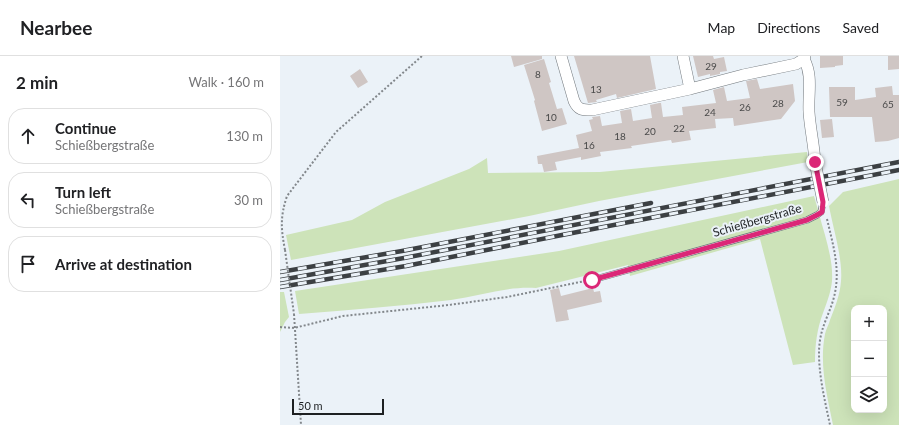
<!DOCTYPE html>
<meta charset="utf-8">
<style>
:root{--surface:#fff;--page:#f6f6f6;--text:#202124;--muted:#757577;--line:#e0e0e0}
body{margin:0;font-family:Lato,sans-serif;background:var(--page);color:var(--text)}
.controls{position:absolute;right:12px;bottom:12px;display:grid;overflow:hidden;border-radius:8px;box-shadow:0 4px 16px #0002}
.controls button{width:36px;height:36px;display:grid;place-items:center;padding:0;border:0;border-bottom:1px solid var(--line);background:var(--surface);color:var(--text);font:20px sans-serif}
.scale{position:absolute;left:12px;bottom:10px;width:92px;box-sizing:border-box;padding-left:4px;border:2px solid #1d2022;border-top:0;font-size:11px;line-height:14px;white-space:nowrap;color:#1d2022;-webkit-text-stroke:3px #ebf2f8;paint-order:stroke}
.stop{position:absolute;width:12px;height:12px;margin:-9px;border:3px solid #db2777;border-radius:50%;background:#fff}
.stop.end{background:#db2777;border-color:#fff;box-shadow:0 1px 4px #0008}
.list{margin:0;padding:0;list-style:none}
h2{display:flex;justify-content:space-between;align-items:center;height:52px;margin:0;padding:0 16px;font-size:17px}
h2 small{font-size:13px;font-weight:400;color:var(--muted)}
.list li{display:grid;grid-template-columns:26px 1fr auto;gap:12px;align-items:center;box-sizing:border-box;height:56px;margin:0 8px 8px;padding:0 8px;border:1px solid var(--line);border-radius:16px}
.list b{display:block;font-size:15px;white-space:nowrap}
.list p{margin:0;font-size:13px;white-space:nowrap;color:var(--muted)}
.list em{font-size:13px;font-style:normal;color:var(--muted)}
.icon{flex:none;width:22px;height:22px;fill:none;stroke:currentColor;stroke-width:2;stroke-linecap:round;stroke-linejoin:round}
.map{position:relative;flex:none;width:619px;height:369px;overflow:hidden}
header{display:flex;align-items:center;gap:24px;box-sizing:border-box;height:56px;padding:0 20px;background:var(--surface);border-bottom:1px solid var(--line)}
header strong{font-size:19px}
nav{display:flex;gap:22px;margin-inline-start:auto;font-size:14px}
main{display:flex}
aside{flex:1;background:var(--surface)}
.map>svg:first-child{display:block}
.green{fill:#cde3b9;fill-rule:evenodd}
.building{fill:#cfc6c4}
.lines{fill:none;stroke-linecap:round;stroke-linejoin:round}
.service-casing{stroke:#72787d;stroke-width:7}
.minor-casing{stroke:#72787d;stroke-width:12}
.path{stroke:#82878b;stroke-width:2;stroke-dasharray:2 2;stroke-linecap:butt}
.service{stroke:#fff;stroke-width:5.5}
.minor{stroke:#fff;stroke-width:11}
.rail-casing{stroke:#3c4043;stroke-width:4.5}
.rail{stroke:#ebf2f8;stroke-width:3;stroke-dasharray:9;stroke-linecap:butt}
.minor-bridge-casing{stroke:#72787d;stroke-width:12;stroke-linecap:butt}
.path-bridge{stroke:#82878b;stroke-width:2;stroke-dasharray:2 2;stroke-linecap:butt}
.minor-bridge{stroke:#fff;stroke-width:11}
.route{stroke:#db2777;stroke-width:5}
.labels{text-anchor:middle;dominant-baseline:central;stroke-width:4;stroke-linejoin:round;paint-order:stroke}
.number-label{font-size:10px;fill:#4a4a4a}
.street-label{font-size:12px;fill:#1d2022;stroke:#ebf2f8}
</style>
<header>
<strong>Nearbee</strong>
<nav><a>Map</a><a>Directions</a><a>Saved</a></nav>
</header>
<main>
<aside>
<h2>2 min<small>Walk · 160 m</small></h2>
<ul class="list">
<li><svg class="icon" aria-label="ahead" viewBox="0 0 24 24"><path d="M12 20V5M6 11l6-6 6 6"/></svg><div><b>Continue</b><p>Schießbergstraße</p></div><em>130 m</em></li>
<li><svg class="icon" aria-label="left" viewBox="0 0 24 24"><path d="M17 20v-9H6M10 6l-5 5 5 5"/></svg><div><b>Turn left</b><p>Schießbergstraße</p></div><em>30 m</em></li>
<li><svg class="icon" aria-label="arrive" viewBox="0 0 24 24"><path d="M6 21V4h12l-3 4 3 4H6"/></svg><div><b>Arrive at destination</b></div></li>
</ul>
</aside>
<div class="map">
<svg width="619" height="369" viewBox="0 0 619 369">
<rect width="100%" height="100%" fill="#ebf2f8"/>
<path class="green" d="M527,96L528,106L319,145L249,160L11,204L6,179L72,164L105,146L189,113L207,102L208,117L320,116Z
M619,123V369H553C547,339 539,309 545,278C546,273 549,268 550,264C555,251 560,239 561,225C563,203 553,172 549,150L563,136ZM574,252H604V354H574Z
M534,140C538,153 541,166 545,179C549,194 553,209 552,225C551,236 547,246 543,257C537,273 535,289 535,306L513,309L480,183L350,220L348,209L256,232C227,230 199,240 171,244C120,250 70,254 19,258L15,235L279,195Z
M0,236H4L9,261L5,266L0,276Z"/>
<path class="building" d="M231,0H262V3L234,11Z
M294,0H370L376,33L337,42L336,38L316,44L317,46L308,47Z
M413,0H433L434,3L444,1L447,15L440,16V18L430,20V18L418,21Z
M540,0H563V9L555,10V11L540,12Z
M608,0H619V13L608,14Z
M264,3L271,26L269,27L277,53L282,52L287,68L262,75L254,45L255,44L244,9Z
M80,13L88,26L78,32L70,20Z
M477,23L480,33L513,28L515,45L501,63L454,70L453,62L435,63L436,72L409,75L411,84L392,87L391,84L351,90L352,92L320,96L321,100L301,104V101L275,106L277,114L264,116L262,108H258L257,100L299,92L296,79L312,75L309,64L313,63L312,61L320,60L322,70L342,67L340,55L351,53L353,65L372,62L370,49L379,47H381L383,61L403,59L402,51L436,47L433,34L444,31L447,45L470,42L466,25Z
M612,30L613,39H619V82L608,85L595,86L592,61H550L549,31H575V44L596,41L595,32Z
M552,63L554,81L542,82L540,64Z
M279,232L281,240L313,232L314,236L320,235L322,246L287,254L289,264L276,266L270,234Z"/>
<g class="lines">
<g class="service-casing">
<path id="service" d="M312,224L527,164L537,159L541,156L543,146"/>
</g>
<g class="minor-casing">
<path id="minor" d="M281,0L294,45C298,54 302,54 312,54L410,33L463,19L516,8L524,3
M403,0L410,33
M525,0L524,3C533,20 528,37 529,56C530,72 534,89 535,106"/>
</g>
<path class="path" d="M547,163C553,189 561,214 554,241C551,253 545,264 542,275C540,282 539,290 539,297C539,321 545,345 550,369
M5,194C1,173 0,161 7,140L56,76L142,0
M14,258L21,369
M0,271L14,272L63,260L169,249L227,241L305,225"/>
<use href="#service" class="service"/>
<use href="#minor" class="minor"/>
<g class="rail-casing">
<path id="rail" d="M0,216L122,195L371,147
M0,224L124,202L619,106
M0,231L126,210L282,179L619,114"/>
</g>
<use href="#rail" class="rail"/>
<g class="minor-bridge-casing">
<path id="minor-bridge" d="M535,106L543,146"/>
</g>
<path class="path-bridge" d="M5,194L14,258"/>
<use href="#minor-bridge" class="minor-bridge"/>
</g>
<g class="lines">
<path class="route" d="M312,224L527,164L537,159L542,156L543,146L535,106"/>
</g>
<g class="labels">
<g class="number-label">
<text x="431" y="10">29</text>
<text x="258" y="18">8</text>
<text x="316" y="33">13</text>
<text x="562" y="46">59</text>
<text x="498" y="47">28</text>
<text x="608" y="48">65</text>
<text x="465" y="51">26</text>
<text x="430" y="56">24</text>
<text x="271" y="61">10</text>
<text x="399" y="72">22</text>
<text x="370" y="75">20</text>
<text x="340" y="80">18</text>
<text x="309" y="89">16</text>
</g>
<g class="street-label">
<text transform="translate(477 164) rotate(-16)">Schießbergstraße</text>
</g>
</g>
</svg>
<div class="controls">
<button>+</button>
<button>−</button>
<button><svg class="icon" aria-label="layers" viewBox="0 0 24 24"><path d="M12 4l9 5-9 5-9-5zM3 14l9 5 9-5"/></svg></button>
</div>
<div class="scale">50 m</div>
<div class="stop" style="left:312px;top:224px"></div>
<div class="stop end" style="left:535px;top:106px"></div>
</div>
</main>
